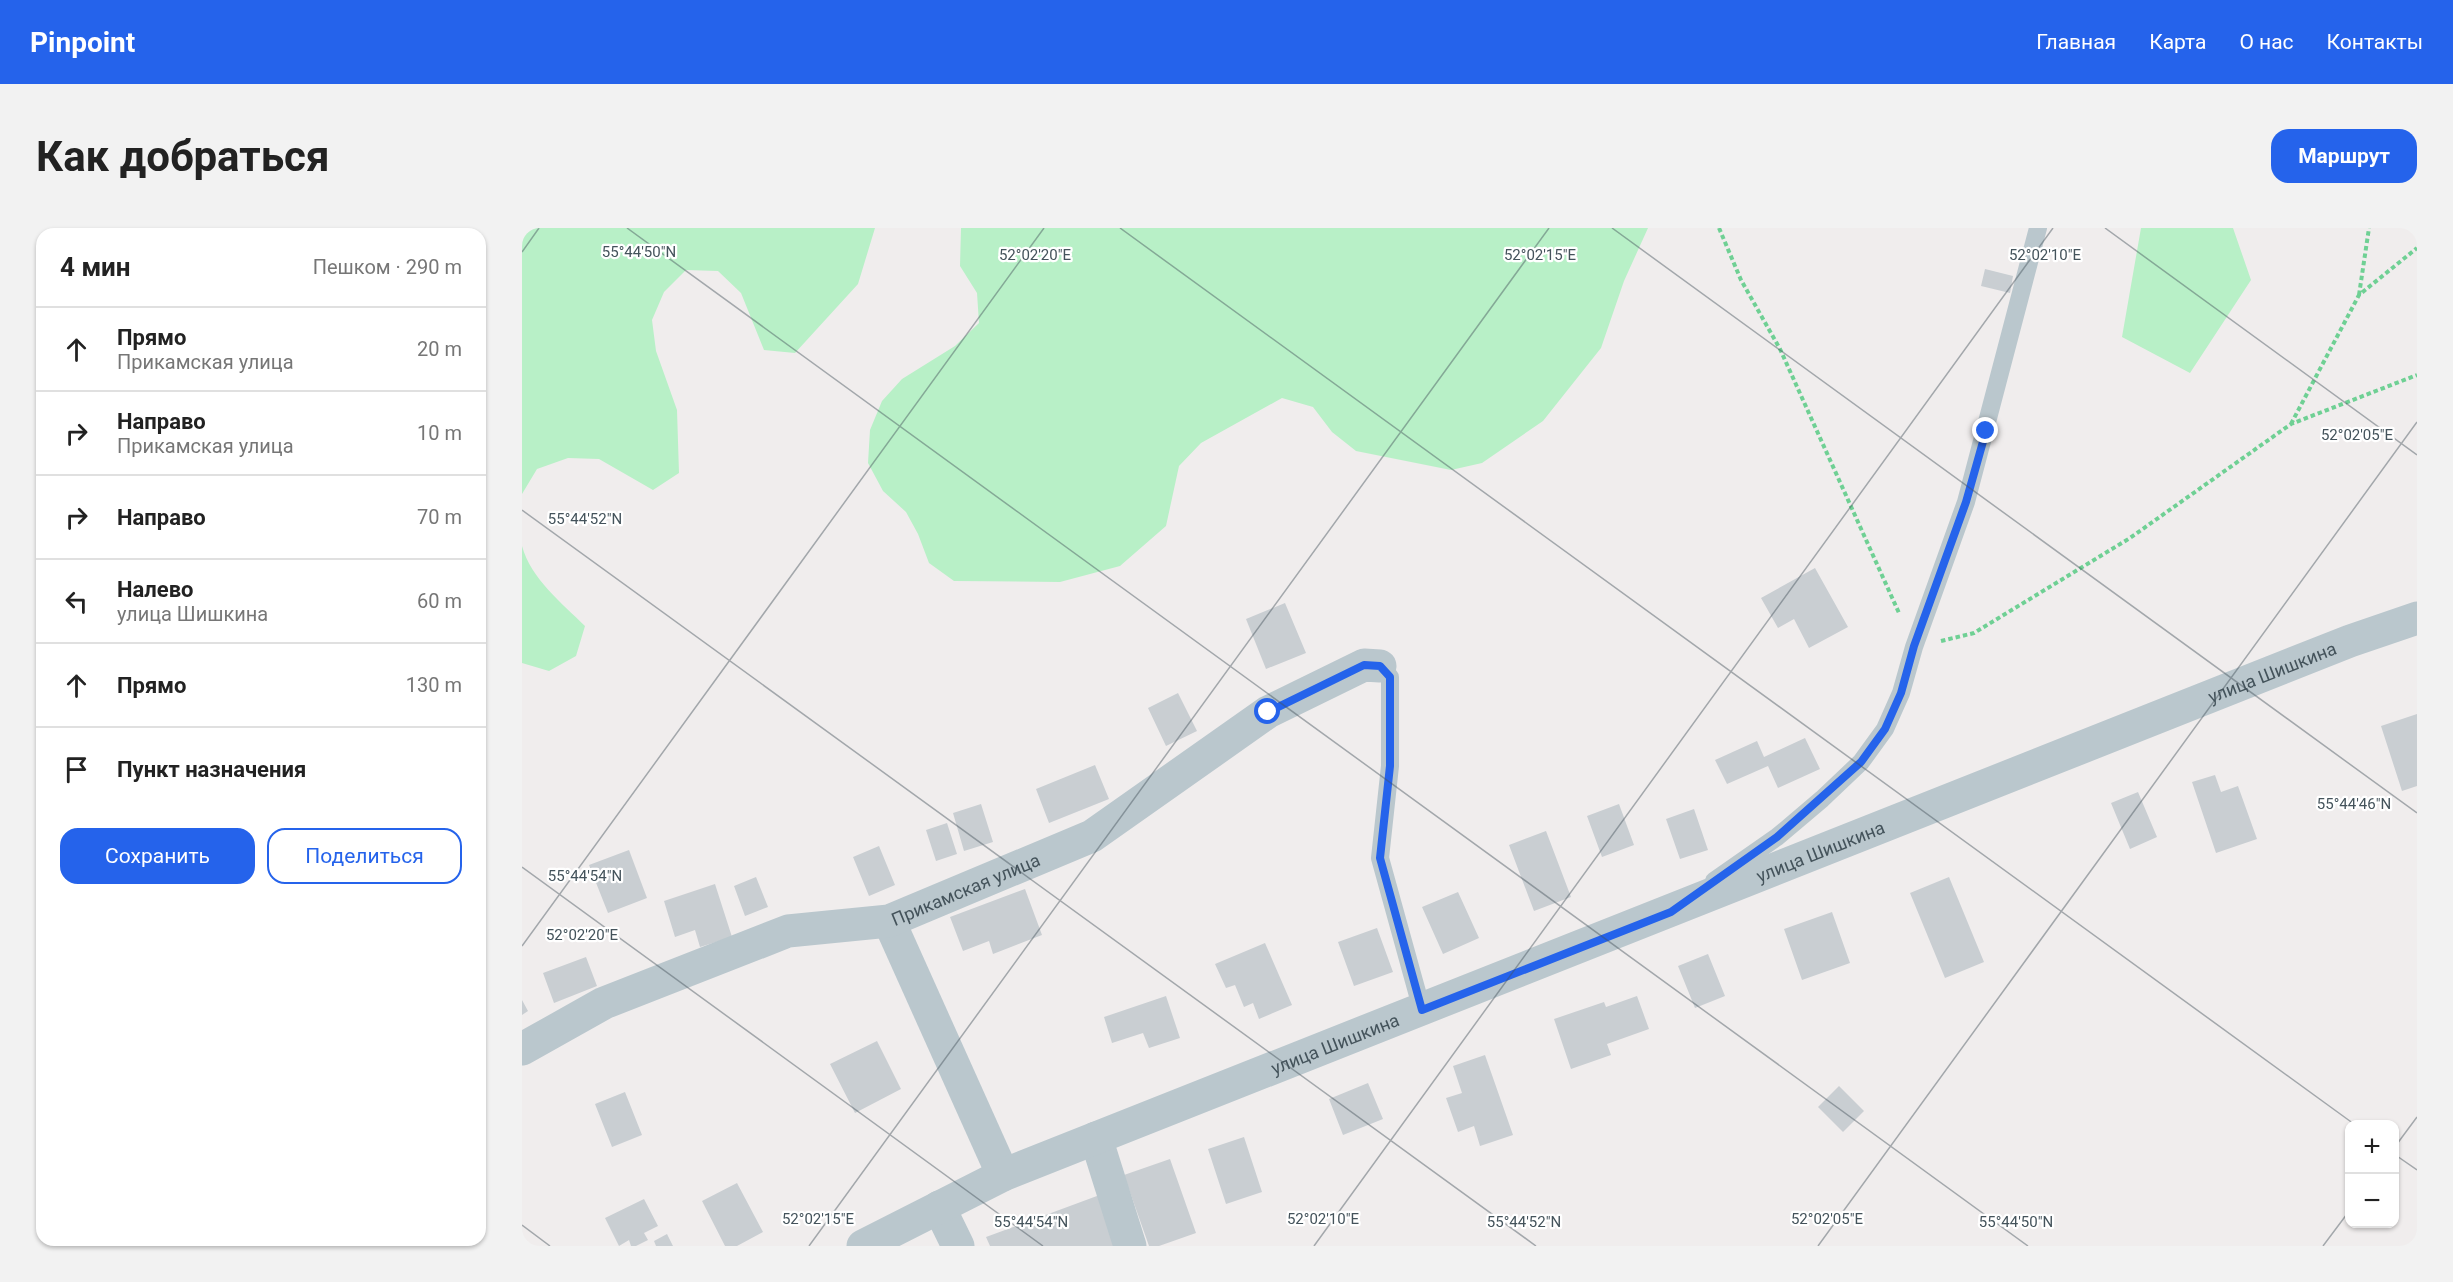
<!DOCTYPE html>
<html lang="ru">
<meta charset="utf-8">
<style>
:root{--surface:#fff;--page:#f2f2f2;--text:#222;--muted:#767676;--line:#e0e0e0;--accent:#2563eb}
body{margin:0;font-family:Roboto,sans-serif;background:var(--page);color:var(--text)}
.controls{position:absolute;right:18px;bottom:18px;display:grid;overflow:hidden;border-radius:12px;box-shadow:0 2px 4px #0004}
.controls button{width:54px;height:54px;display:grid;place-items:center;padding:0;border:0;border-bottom:2px solid var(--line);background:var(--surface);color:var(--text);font:30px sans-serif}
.stop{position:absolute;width:18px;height:18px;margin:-14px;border:4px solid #2563eb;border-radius:50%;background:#fff}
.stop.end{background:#2563eb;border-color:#fff;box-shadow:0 2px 6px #0008}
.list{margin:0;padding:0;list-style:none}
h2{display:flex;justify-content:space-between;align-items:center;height:78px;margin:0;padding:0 24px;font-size:26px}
h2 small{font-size:20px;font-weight:400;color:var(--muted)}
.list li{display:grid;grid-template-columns:39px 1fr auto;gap:18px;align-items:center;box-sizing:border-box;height:84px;padding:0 24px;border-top:2px solid var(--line)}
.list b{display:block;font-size:22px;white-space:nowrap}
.list p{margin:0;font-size:20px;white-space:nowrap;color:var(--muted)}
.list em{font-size:20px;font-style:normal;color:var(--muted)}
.actions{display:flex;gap:12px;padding:18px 24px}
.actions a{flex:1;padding:14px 0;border:2px solid var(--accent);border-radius:18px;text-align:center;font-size:21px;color:var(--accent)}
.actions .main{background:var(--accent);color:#fff}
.icon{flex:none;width:33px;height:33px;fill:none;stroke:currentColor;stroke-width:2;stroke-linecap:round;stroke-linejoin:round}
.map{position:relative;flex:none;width:1895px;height:1018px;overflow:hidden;border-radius:18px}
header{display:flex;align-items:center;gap:36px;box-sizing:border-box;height:84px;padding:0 30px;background:var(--accent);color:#fff}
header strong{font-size:28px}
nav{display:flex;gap:33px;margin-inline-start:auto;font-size:21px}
.intro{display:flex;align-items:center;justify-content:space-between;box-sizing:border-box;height:144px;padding:0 36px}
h1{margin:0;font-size:42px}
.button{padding:15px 27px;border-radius:18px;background:var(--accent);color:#fff;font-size:21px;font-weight:700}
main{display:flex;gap:36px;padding:0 36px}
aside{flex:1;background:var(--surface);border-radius:18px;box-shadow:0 2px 4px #0004}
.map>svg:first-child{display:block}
.green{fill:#b8f0c7}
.building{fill:#c9ced2}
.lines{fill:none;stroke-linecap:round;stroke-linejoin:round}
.path{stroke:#6fd094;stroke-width:4;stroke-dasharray:4.5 3;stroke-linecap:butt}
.service{stroke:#bac7cd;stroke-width:18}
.minor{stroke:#bac7cd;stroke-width:33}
.route{stroke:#2563eb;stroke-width:8}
.ticks{fill:none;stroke:#44535b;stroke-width:1.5;stroke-opacity:0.45}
.labels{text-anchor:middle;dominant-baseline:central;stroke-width:4.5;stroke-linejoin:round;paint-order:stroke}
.street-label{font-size:18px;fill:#44535b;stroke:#fff}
.ticks-label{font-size:15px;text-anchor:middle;fill:#44535b;stroke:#fff;stroke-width:4.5;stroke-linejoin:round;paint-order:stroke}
</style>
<header>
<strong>Pinpoint</strong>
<nav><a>Главная</a><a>Карта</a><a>О нас</a><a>Контакты</a></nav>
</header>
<div class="intro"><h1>Как добраться</h1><a class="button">Маршрут</a></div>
<main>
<aside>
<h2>4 мин<small>Пешком · 290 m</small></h2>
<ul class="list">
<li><svg class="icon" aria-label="ahead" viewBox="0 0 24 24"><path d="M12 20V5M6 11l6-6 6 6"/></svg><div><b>Прямо</b><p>Прикамская улица</p></div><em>20 m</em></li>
<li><svg class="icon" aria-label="right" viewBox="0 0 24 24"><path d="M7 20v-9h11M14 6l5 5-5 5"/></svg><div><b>Направо</b><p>Прикамская улица</p></div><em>10 m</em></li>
<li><svg class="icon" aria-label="right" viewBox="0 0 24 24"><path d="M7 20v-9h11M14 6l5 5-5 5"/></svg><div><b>Направо</b></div><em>70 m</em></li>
<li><svg class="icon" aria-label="left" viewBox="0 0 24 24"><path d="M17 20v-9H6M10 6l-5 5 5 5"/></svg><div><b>Налево</b><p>улица Шишкина</p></div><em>60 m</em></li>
<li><svg class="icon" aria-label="ahead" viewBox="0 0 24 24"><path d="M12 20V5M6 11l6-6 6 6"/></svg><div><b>Прямо</b></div><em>130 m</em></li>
<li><svg class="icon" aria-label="arrive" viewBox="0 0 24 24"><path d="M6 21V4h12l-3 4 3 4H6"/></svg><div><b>Пункт назначения</b></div></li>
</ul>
<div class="actions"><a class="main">Сохранить</a><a>Поделиться</a></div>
</aside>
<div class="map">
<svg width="1895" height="1018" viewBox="0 0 1895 1018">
<rect width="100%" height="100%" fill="#f0eded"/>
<path class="green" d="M0,0H353L336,56L273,125L242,122L219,65L196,43L164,42L142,64L130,92L134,123L155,182L157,245L131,262L77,231L46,230L15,241L0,266Z
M439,0H1126L1102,53L1079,120L1021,193L960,235L929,242L834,223L810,204L791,179L760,170L679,215L657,238L644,298L598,338L538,354L432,353L407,335L396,306L384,284L361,263L346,235L348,202L360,173L380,151L433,118L457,95L455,65L438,38Z
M1619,0H1711L1729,52L1668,145L1600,109Z
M0,318C9,351 40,375 63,398L54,428L27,443L0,435Z"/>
<path class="building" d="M1463,41L1491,48L1488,65L1459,58Z
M1293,340L1326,399L1287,420L1272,391L1256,400L1239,370Z
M763,375L784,425L744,441L724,391Z
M656,465L675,503L644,518L626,480Z
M1895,486V558L1880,563L1859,498Z
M1283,510L1298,541L1256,560L1246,538L1205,556L1193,532L1235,513L1242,529Z
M573,537L587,571L527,595L514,561Z
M1693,547L1699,564L1716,558L1735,611L1694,625L1670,554Z
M1616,564L1635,609L1608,621L1589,575Z
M459,576L471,614L442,623L431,585Z
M1097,576L1112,617L1080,629L1065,588Z
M1172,581L1186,622L1158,631L1144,591Z
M425,595L435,626L414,633L404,602Z
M1024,603L1049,669L1012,683L987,617Z
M357,618L373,657L347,668L331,629Z
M107,622L125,670L86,685L67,637Z
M234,649L246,679L223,688L212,658Z
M1427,649L1462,734L1423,750L1388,665Z
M193,656L210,709L178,719L173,702L153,709L142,673Z
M503,661L520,707L471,726L467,713L441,723L428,689Z
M936,664L957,710L921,726L900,679Z
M1310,684L1328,735L1280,752L1262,701Z
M855,700L871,744L832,758L816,714Z
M743,715L770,777L737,791L731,775L722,779L713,757L704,760L693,736Z
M1186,726L1203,768L1173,780L1156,738Z
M64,729L75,758L32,775L21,745Z
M644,768L658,810L627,820L621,805L590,815L582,789Z
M1115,768L1127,801L1085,816L1089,827L1049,841L1032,791L1082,774L1084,779Z
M0,772L6,783L0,787Z
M355,813L379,861L333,885L308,836Z
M963,827L991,907L958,918L952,898L936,904L924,870L940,865L931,838Z
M846,855L861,891L821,907L807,871Z
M1317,858L1342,883L1321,904L1296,879Z
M103,864L120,907L90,919L73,876Z
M722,909L740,964L704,976L686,921Z
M648,931L674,1005L637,1018H627L602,947Z
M215,955L241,1004L215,1018H203L180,973Z
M583,965L603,1018H468L464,1009Z
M122,971L136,998L122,1005L126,1012L114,1018H109L107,1012L97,1018L83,990Z
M145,1006L151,1018H134L132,1013Z"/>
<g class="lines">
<path class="path" d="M1197,0L1219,52L1258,121L1377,385
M1837,67L1847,0
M1769,196L1837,67L1895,20
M1419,413L1452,405L1608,310L1769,196L1895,147"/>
<path class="service" d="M858,438L868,449V538L858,630L900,782
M1192,653L1255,609L1300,571L1339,534L1363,501L1379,465L1392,419L1444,274L1516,0"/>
<g class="minor">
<path d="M367,693L481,947"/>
<path id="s1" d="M0,821L82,775L266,703L367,693L570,608L746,484L842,437L858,438"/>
<path d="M574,910L608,1018"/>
<path d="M417,979L436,1018"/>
<path id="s2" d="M341,1018L481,947L1828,413L1895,390"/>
</g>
</g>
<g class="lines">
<path class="route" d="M746,484L842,437L858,438L868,449V538L858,630L900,782L1149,684L1255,609L1339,534L1363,501L1379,465L1392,418L1444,274L1464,203"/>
</g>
<path class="ticks" d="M105,0L1506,1018M598,0L1832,896M1090,0L1895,585M1583,0L1895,227M0,24L17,0M0,282L1014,1018M0,639L521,1018M0,718L522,0M1872,920L1895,889M1872,926L1895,942M0,997L28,1018M287,1018L1027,0M792,1018L1531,0M1296,1018L1895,194M1801,1018L1828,982"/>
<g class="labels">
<g class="street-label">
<text stroke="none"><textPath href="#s2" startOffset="1522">улица Шишкина</textPath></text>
<text stroke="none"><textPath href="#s2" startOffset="1036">улица Шишкина</textPath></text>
<text stroke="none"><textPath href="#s1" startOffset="476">Прикамская улица</textPath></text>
<text stroke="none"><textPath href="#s2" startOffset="514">улица Шишкина</textPath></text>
</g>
</g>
<g class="ticks-label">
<text x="117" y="29">55°44'50"N</text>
<text x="1018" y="32">52°02'15"E</text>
<text x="513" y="32">52°02'20"E</text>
<text x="1523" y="32">52°02'10"E</text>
<text x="1835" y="212">52°02'05"E</text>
<text x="63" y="296">55°44'52"N</text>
<text x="1832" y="581">55°44'46"N</text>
<text x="63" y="653">55°44'54"N</text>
<text x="60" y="712">52°02'20"E</text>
<text x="296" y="996">52°02'15"E</text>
<text x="801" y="996">52°02'10"E</text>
<text x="1305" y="996">52°02'05"E</text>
<text x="509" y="999">55°44'54"N</text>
<text x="1002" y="999">55°44'52"N</text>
<text x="1494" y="999">55°44'50"N</text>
</g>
</svg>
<div class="controls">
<button>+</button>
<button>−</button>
</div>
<div class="stop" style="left:746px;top:484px"></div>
<div class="stop end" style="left:1464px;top:203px"></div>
</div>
</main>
